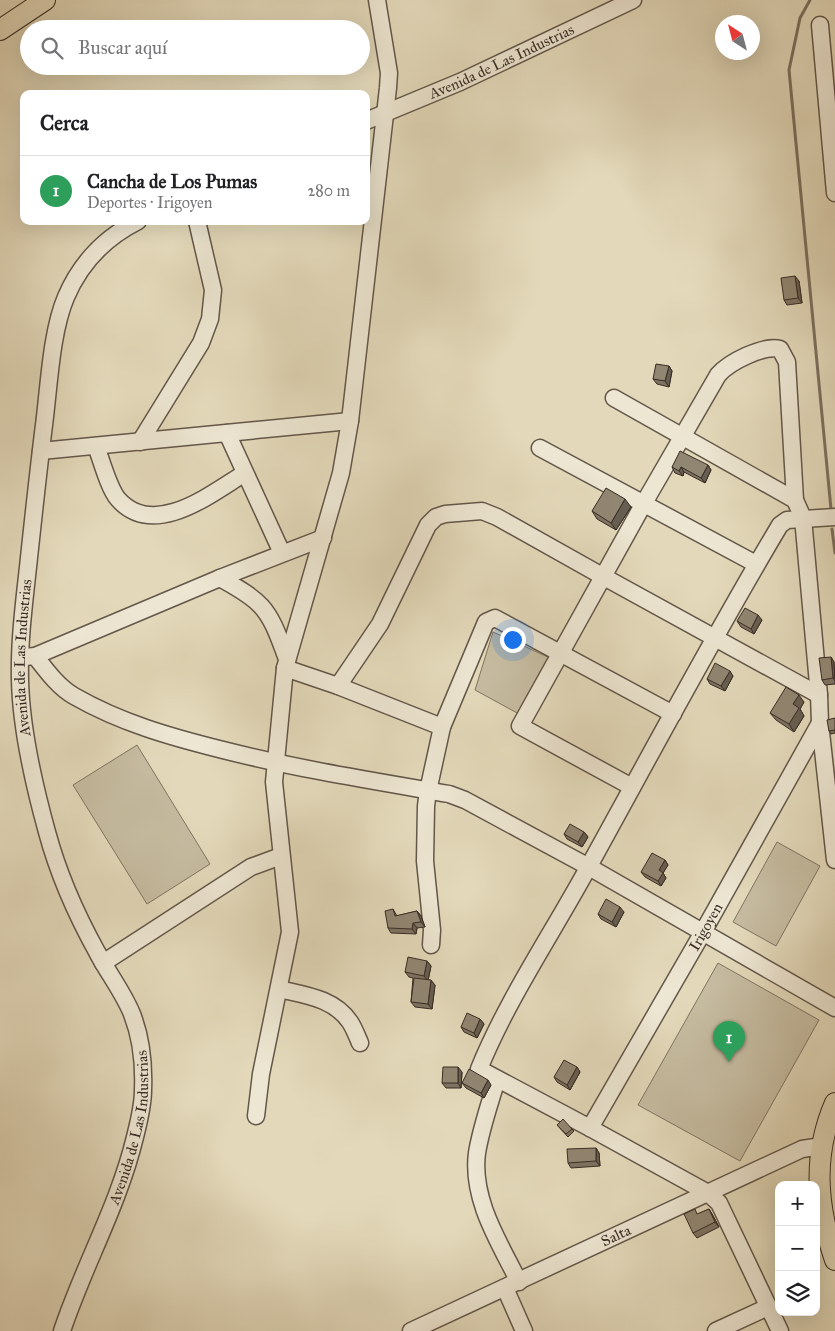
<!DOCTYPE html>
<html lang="es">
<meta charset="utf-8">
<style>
:root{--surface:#fff;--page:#f2f2f2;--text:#202124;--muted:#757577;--line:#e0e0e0;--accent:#8f2418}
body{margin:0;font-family:"IM FELL Great Primer",serif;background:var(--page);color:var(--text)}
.controls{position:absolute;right:15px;bottom:15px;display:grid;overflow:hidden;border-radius:10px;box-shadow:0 5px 20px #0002}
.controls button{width:45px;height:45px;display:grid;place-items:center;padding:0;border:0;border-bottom:1px solid var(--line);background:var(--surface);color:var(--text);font:25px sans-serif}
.compass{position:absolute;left:715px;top:15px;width:45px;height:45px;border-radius:50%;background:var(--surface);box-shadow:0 5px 20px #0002;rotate:324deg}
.you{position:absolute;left:512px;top:639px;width:18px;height:18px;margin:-12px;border:4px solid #fff;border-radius:50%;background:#1a73e8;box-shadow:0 0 0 8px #1a73e833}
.badge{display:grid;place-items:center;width:32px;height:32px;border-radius:50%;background:var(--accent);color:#fff;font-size:16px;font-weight:700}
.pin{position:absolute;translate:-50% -41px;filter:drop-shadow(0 1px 2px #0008)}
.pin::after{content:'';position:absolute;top:26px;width:18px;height:15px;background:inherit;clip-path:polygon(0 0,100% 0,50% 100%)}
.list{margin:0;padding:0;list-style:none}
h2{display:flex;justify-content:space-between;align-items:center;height:65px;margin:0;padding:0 20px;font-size:21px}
h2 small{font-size:16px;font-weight:400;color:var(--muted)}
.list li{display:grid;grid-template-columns:32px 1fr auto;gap:15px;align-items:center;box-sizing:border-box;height:70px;padding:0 20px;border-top:1px solid var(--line)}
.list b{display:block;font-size:19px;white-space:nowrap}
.list p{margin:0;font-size:16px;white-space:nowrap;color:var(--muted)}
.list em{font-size:16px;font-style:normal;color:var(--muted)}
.icon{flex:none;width:28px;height:28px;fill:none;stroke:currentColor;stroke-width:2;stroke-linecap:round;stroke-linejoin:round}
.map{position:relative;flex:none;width:835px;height:1331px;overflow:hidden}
.search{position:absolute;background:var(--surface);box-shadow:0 5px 20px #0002;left:20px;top:20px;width:350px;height:55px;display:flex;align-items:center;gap:12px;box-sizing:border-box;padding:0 18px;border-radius:28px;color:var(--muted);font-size:19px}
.panel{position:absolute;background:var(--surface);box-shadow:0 5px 20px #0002;left:20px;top:90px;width:350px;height:135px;border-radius:10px}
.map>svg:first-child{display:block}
.green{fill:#c6bca1;stroke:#7f7463}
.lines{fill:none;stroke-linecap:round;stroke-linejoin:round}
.stream{stroke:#7c7060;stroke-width:3}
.minor-casing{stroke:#63574a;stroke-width:19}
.major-casing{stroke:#382c25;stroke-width:22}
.minor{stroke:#ede6d2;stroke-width:16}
.major{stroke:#e3d9ba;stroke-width:20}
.wall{fill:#7d7362;stroke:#382c25}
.shaded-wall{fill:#665e50;stroke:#382c25}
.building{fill:#918672;stroke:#382c25}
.labels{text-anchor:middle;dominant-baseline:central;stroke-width:4;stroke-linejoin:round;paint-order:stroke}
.street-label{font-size:15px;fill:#382c25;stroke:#ede6d2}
</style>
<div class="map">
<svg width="835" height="1331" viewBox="0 0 835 1331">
<rect width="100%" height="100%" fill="#e3d9ba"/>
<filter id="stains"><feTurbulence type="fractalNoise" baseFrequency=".004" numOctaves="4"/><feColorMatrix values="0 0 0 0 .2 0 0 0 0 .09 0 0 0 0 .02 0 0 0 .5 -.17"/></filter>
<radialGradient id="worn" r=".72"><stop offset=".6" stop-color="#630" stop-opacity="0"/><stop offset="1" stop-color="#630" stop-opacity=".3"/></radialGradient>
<path class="green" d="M493,632L550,658L519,714L475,690Z
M137,745L210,864L147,904L73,785Z
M777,842L820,866L776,946L733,922Z
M718,963L819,1020L740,1161L638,1105Z"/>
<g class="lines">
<path class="stream" d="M810,0L800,18L789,70L831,509
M832,529L835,553"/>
<g class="minor-casing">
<g id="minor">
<path d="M377,0L389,73L388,88L350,421L341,473L285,668L338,686L442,727"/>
<path d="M820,25L835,193"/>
<path id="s1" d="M366,121L460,82L633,0"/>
<path d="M614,398L795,500L803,518L819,695L820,723L835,860"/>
<path d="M227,433L282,553"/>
<path d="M140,442L201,343L210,319L213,290L197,221"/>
<path d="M96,446C101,459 109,489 118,499C154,540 212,493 245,473"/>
<path d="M540,448L756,564"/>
<path d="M41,451L350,421"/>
<path d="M220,578C234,586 250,594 261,606C274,620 280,641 287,659"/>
<path d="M35,656C46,670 58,687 74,696C121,723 171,737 223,750C298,769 374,781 449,794L465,800L589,867L835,1008"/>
<path d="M25,657L35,656L220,578L323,538"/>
<path d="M338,686L380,624L428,525L436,517L445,514L482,511L497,517L604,577L819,695"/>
<path d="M632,787L520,726L644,503L718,375C729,362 763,345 780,349L787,362L795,500"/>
<path d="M431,945L432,930L425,861L426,806L428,791L442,727L486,622L495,618L673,714"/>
<path d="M103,963L251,867L281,856"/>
<path d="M279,989C304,995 334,998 350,1022C354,1028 357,1036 360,1043"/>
<path d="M497,1079C490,1103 481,1128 477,1153C471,1199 499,1242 519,1282"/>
<path d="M256,1116L261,1074L290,932L274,782L285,668"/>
<path id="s2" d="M590,1128L703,932L820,723"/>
<path d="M505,1288L524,1331"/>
<path id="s3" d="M62,1331C84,1265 119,1204 135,1137C139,1121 143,1106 143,1090C144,1065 141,1037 132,1014C123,992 108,973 97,952C76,914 58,873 47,832C34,785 21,727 20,680C19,642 24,604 28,567C33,520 38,473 44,425C49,387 51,332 66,297C81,262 104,238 138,221"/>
<path id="s4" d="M411,1331L802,1149L822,1146"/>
<path d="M716,1331L768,1307"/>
<path d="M780,1331L719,1203L708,1193L590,1128L479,1069C508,998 552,934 589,866C652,752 713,637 780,525L787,520L835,517"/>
</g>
</g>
<g class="major-casing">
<path id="major" d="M0,30L45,0
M835,1103C812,1156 817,1207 835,1260"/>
</g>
<use href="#minor" class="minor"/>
<use href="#major" class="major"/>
</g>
<path class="wall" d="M799,281L802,303L787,305L784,300Z
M669,366L672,371L669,387L657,384L653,379Z
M708,465L711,470L705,483L684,472L683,476L675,473L672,467Z
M631,507L616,530L597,519L592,511Z
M762,620L754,634L741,627L737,621Z
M831,657L834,662L835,684L825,685L822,680Z
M733,676L725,691L710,684L707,679Z
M804,702L800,709L804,716L794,732L776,720L770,713Z
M835,718V733L831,734L829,731Z
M584,832L588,837L582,847L567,839L564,834Z
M665,860L668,865L663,873L666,878L661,886L645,877L641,872Z
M393,909L397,916L417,911L421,916L425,927L417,928L416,934L391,933L388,928Z
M624,912L616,927L601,919L598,914Z
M427,961L431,966L428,980L435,985L432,1009L415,1007L411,1002L413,978L409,977L405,972Z
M480,1019L484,1024L477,1038L464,1032L461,1027Z
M577,1067L580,1072L570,1090L557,1082L554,1077Z
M462,1072L461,1088H446L442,1083Z
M462,1083L491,1085L484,1098L466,1088Z
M557,1125L572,1129L574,1131L568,1137Z
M596,1148L599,1153L600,1166L571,1168L568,1163Z
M709,1209L712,1214L719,1227L697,1238L693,1233L698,1214Z"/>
<path class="shaded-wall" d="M795,276L799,281L802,303L798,298Z
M669,366L672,371L669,387L665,381Z
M708,465L711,470L705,483L701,478Z
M681,467L684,472L683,476L679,471Z
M625,499L631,507L616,530L611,523Z
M758,615L762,620L754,634L751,629Z
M831,657L834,662L835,681L833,678Z
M730,671L733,676L725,691L721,686Z
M799,695L804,702L800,709L804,716L794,732L789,724L793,704Z
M584,832L588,837L582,847L578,842Z
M665,860L668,865L663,873L666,878L661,886L658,881L659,870Z
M620,907L624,912L616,927L612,922Z
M417,911L421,916L425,927L421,922Z
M413,923L417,928L416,934L412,929Z
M427,961L431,966L428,981L424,976Z
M431,980L435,985L432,1009L428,1004Z
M480,1019L484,1024L477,1038L474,1033Z
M458,1067L462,1072L461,1088L458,1083Z
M577,1067L580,1072L570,1090L567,1085Z
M488,1080L491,1085L484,1098L481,1093Z
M596,1148L599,1153L600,1166L596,1161Z
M709,1209L712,1214L719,1227L715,1222Z"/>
<path class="building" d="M795,276L798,298L784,300L781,278Z
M656,364L669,366L665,381L653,379Z
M680,451L708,465L701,478L681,467L679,471L672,467Z
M606,488L625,499L611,523L592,511Z
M745,608L758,615L751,629L737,621Z
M831,657L833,678L822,680L819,658Z
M715,663L730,671L721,686L707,679Z
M786,687L799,695L793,704L799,708L789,724L770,713Z
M835,718V730L829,731L827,720Z
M570,824L584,832L578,842L564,834Z
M652,853L665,860L659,870L663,873L658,881L641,872Z
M606,899L620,907L612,922L598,914Z
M393,909L395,916L417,911L421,922L413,923L412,929L388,928L385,911Z
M408,957L427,961L424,976L405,972Z
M414,978L431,980L428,1004L411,1002Z
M467,1013L480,1019L474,1033L461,1027Z
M564,1060L577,1067L567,1085L554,1077Z
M443,1067H458V1083H442Z
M469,1069L488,1080L481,1093L462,1083Z
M563,1119L572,1129L566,1134L557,1125Z
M596,1148V1161L568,1163L567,1149Z
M695,1209L697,1214L709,1209L715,1222L693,1233L684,1214Z"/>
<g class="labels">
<g class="street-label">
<text stroke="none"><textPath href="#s1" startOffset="148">Avenida de Las Industrias</textPath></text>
<text stroke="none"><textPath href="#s3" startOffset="711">Avenida de Las Industrias</textPath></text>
<text stroke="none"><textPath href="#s2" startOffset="232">Irigoyen</textPath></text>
<text stroke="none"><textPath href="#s3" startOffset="216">Avenida de Las Industrias</textPath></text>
<text stroke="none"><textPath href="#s4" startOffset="226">Salta</textPath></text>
</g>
</g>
<rect width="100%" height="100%" filter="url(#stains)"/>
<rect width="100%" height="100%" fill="url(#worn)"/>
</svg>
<div class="controls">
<button>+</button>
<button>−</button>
<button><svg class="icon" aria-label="layers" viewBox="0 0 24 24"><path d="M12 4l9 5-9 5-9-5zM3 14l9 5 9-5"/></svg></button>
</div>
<svg class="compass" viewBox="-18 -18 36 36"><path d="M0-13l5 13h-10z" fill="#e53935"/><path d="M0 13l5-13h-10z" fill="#757577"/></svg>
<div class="you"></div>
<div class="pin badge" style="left:729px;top:1062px;background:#2e9e5b">1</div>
<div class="search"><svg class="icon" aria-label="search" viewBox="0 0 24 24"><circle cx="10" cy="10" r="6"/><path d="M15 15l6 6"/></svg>Buscar aquí</div>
<section class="panel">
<h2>Cerca<small></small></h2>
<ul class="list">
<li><span class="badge" style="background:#2e9e5b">1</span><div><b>Cancha de Los Pumas</b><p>Deportes · Irigoyen</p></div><em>280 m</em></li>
</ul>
</section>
</div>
